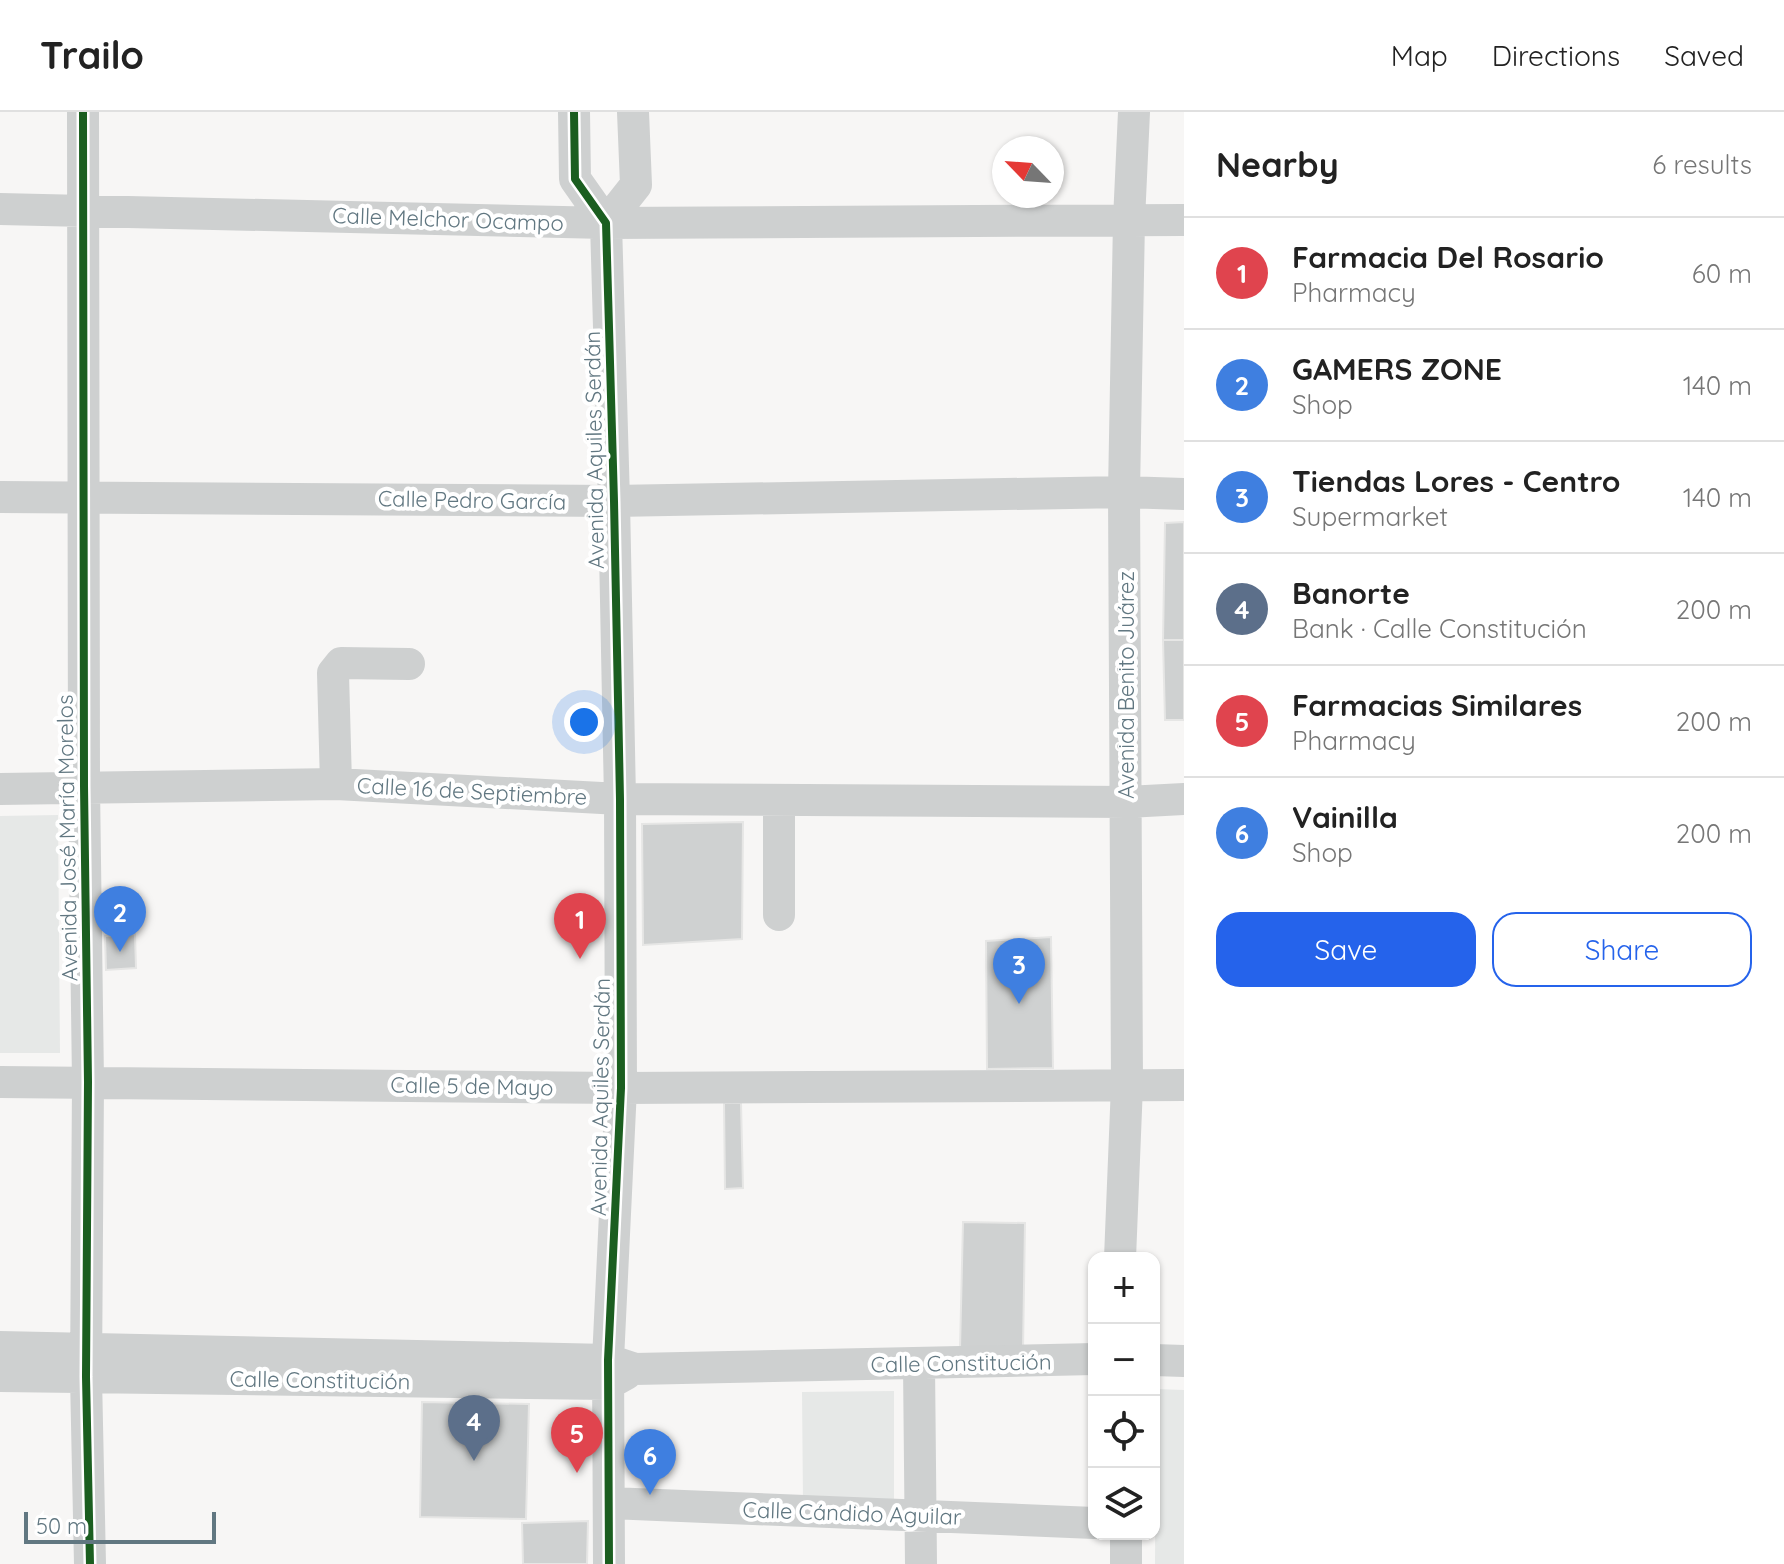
<!DOCTYPE html>
<meta charset="utf-8">
<style>
:root{--surface:#fff;--page:#f6f6f6;--text:#222;--muted:#767676;--line:#e0e0e0;--accent:#2563eb}
body{margin:0;font-family:Quicksand,sans-serif;background:var(--page);color:var(--text)}
.controls{position:absolute;right:24px;bottom:24px;display:grid;overflow:hidden;border-radius:16px;box-shadow:0 2px 6px #0004}
.controls button{width:72px;height:72px;display:grid;place-items:center;padding:0;border:0;border-bottom:2px solid var(--line);background:var(--surface);color:var(--text);font:40px sans-serif}
.compass{position:absolute;left:992px;top:24px;width:72px;height:72px;border-radius:50%;background:var(--surface);box-shadow:0 2px 6px #0004;rotate:295deg}
.scale{position:absolute;left:24px;bottom:20px;width:192px;box-sizing:border-box;padding-left:8px;border:4px solid #617781;border-top:0;font-size:22px;line-height:28px;white-space:nowrap;color:#617781;-webkit-text-stroke:6px #fff;paint-order:stroke}
.you{position:absolute;left:584px;top:610px;width:28px;height:28px;margin:-20px;border:6px solid #fff;border-radius:50%;background:#1a73e8;box-shadow:0 0 0 12px #1a73e833}
.badge{display:grid;place-items:center;width:52px;height:52px;border-radius:50%;background:var(--accent);color:#fff;font-size:26px;font-weight:700}
.pin{position:absolute;translate:-50% -66px;filter:drop-shadow(0 2px 4px #0008)}
.pin::after{content:'';position:absolute;top:42px;width:28px;height:24px;background:inherit;clip-path:polygon(0 0,100% 0,50% 100%)}
.list{margin:0;padding:0;list-style:none}
h2{display:flex;justify-content:space-between;align-items:center;height:104px;margin:0;padding:0 32px;font-size:34px}
h2 small{font-size:26px;font-weight:400;color:var(--muted)}
.list li{display:grid;grid-template-columns:52px 1fr auto;gap:24px;align-items:center;box-sizing:border-box;height:112px;padding:0 32px;border-top:2px solid var(--line)}
.list b{display:block;font-size:30px;white-space:nowrap}
.list p{margin:0;font-size:26px;white-space:nowrap;color:var(--muted)}
.list em{font-size:26px;font-style:normal;color:var(--muted)}
.actions{display:flex;gap:16px;padding:24px 32px}
.actions a{flex:1;padding:18px 0;border:2px solid var(--accent);border-radius:24px;text-align:center;font-size:28px;color:var(--accent)}
.actions .main{background:var(--accent);color:#fff}
.icon{flex:none;width:44px;height:44px;fill:none;stroke:currentColor;stroke-width:2;stroke-linecap:round;stroke-linejoin:round}
.map{position:relative;flex:none;width:1184px;height:1452px;overflow:hidden}
header{display:flex;align-items:center;gap:48px;box-sizing:border-box;height:112px;padding:0 40px;background:var(--surface);border-bottom:2px solid var(--line)}
header strong{font-size:38px}
nav{display:flex;gap:44px;margin-inline-start:auto;font-size:28px}
main{display:flex}
aside{flex:1;background:var(--surface)}
.map>svg:first-child{display:block}
.built{fill:#e6e8e7}
.building{fill:#cfd1d1;stroke:#e6e6e5;stroke-width:2}
.lines{fill:none;stroke-linecap:round;stroke-linejoin:round}
.minor{stroke:#ced0d0;stroke-width:32}
.cycleway-casing{stroke:#fff;stroke-width:13}
.cycleway{stroke:#1b5e20;stroke-width:8}
.labels{text-anchor:middle;dominant-baseline:central;stroke-width:8;stroke-linejoin:round;paint-order:stroke}
.street-label{font-size:22px;fill:#617781;stroke:#fff}
</style>
<header>
<strong>Trailo</strong>
<nav><a>Map</a><a>Directions</a><a>Saved</a></nav>
</header>
<main>
<div class="map">
<svg width="1184" height="1452" viewBox="0 0 1184 1452">
<rect width="100%" height="100%" fill="#f7f6f5"/>
<path class="built" d="M58,703L60,941H0V704Z
M1156,1277L1184,1278V1452H1155Z
M894,1279V1389L803,1390L802,1280Z"/>
<path class="building" d="M1184,410V528H1163L1165,411Z
M1163,528H1184V608H1165Z
M743,710L742,827L643,833L642,712Z
M135,822L136,856L106,858L105,824Z
M1051,825L1053,956L987,957L986,829Z
M724,991H741L743,1076L725,1077Z
M963,1110L1025,1111L1023,1238L960,1237Z
M422,1290L529,1292L526,1407L420,1405Z
M588,1409L587,1452H523L522,1411Z"/>
<g class="lines">
<path class="minor" d="M83,0L84,674L88,970L86,1265L90,1452
M574,0L575,67L606,111L614,389L620,687L621,976L608,1248L609,1452
M0,97L606,111L1184,108
M606,111L636,73L633,0
M0,385L614,389L1124,380L1184,382
M336,672L333,561L341,551L409,552
M0,677L336,672L620,687L1127,690L1184,687
M779,803V688
M0,970L621,976L1184,973
M1120,1146L1127,973L1124,380L1129,108L1134,0
M0,1235L608,1248L635,1257L1094,1247
M1154,1248L1184,1249
M919,1253L921,1452
M0,1264L608,1272L626,1262
M610,1391L1094,1411
M1126,1422V1452"/>
<g class="cycleway-casing">
<path id="cycleway" d="M83,0L84,674L88,970L86,1265L90,1452
M574,0L575,67L606,111L614,389L620,687L621,976L608,1248L609,1452"/>
</g>
<use href="#cycleway" class="cycleway"/>
</g>
<g class="labels">
<g class="street-label">
<text transform="translate(448 107) rotate(2)">Calle Melchor Ocampo</text>
<text transform="translate(594 338) rotate(-91)">Avenida Aquiles Serdán</text>
<text transform="translate(472 388) rotate(1)">Calle Pedro García</text>
<text transform="translate(1126 573) rotate(-90)">Avenida Benito Juárez</text>
<text transform="translate(472 679) rotate(3)">Calle 16 de Septiembre</text>
<text transform="translate(67 726) rotate(-91)">Avenida José María Morelos</text>
<text transform="translate(472 974) rotate(1)">Calle 5 de Mayo</text>
<text transform="translate(600 985) rotate(-89)">Avenida Aquiles Serdán</text>
<text transform="translate(961 1251) rotate(-1)">Calle Constitución</text>
<text transform="translate(320 1268) rotate(1)">Calle Constitución</text>
<text transform="translate(852 1401) rotate(2)">Calle Cándido Aguilar</text>
</g>
</g>
</svg>
<div class="controls">
<button>+</button>
<button>−</button>
<button><svg class="icon" aria-label="locate" viewBox="0 0 24 24"><circle cx="12" cy="12" r="6"/><path d="M12 2v4M12 18v4M2 12h4M18 12h4"/></svg></button>
<button><svg class="icon" aria-label="layers" viewBox="0 0 24 24"><path d="M12 4l9 5-9 5-9-5zM3 14l9 5 9-5"/></svg></button>
</div>
<svg class="compass" viewBox="-18 -18 36 36"><path d="M0-13l5 13h-10z" fill="#e53935"/><path d="M0 13l5-13h-10z" fill="#767676"/></svg>
<div class="scale">50 m</div>
<div class="you"></div>
<div class="pin badge" style="left:580px;top:847px;background:#e0444e">1</div>
<div class="pin badge" style="left:120px;top:840px;background:#3f7fe0">2</div>
<div class="pin badge" style="left:1019px;top:892px;background:#3f7fe0">3</div>
<div class="pin badge" style="left:474px;top:1349px;background:#5c6f8a">4</div>
<div class="pin badge" style="left:577px;top:1361px;background:#e0444e">5</div>
<div class="pin badge" style="left:650px;top:1383px;background:#3f7fe0">6</div>
</div>
<aside>
<h2>Nearby<small>6 results</small></h2>
<ul class="list">
<li><span class="badge" style="background:#e0444e">1</span><div><b>Farmacia Del Rosario</b><p>Pharmacy</p></div><em>60 m</em></li>
<li><span class="badge" style="background:#3f7fe0">2</span><div><b>GAMERS ZONE</b><p>Shop</p></div><em>140 m</em></li>
<li><span class="badge" style="background:#3f7fe0">3</span><div><b>Tiendas Lores - Centro</b><p>Supermarket</p></div><em>140 m</em></li>
<li><span class="badge" style="background:#5c6f8a">4</span><div><b>Banorte</b><p>Bank · Calle Constitución</p></div><em>200 m</em></li>
<li><span class="badge" style="background:#e0444e">5</span><div><b>Farmacias Similares</b><p>Pharmacy</p></div><em>200 m</em></li>
<li><span class="badge" style="background:#3f7fe0">6</span><div><b>Vainilla</b><p>Shop</p></div><em>200 m</em></li>
</ul>
<div class="actions"><a class="main">Save</a><a>Share</a></div>
</aside>
</main>
